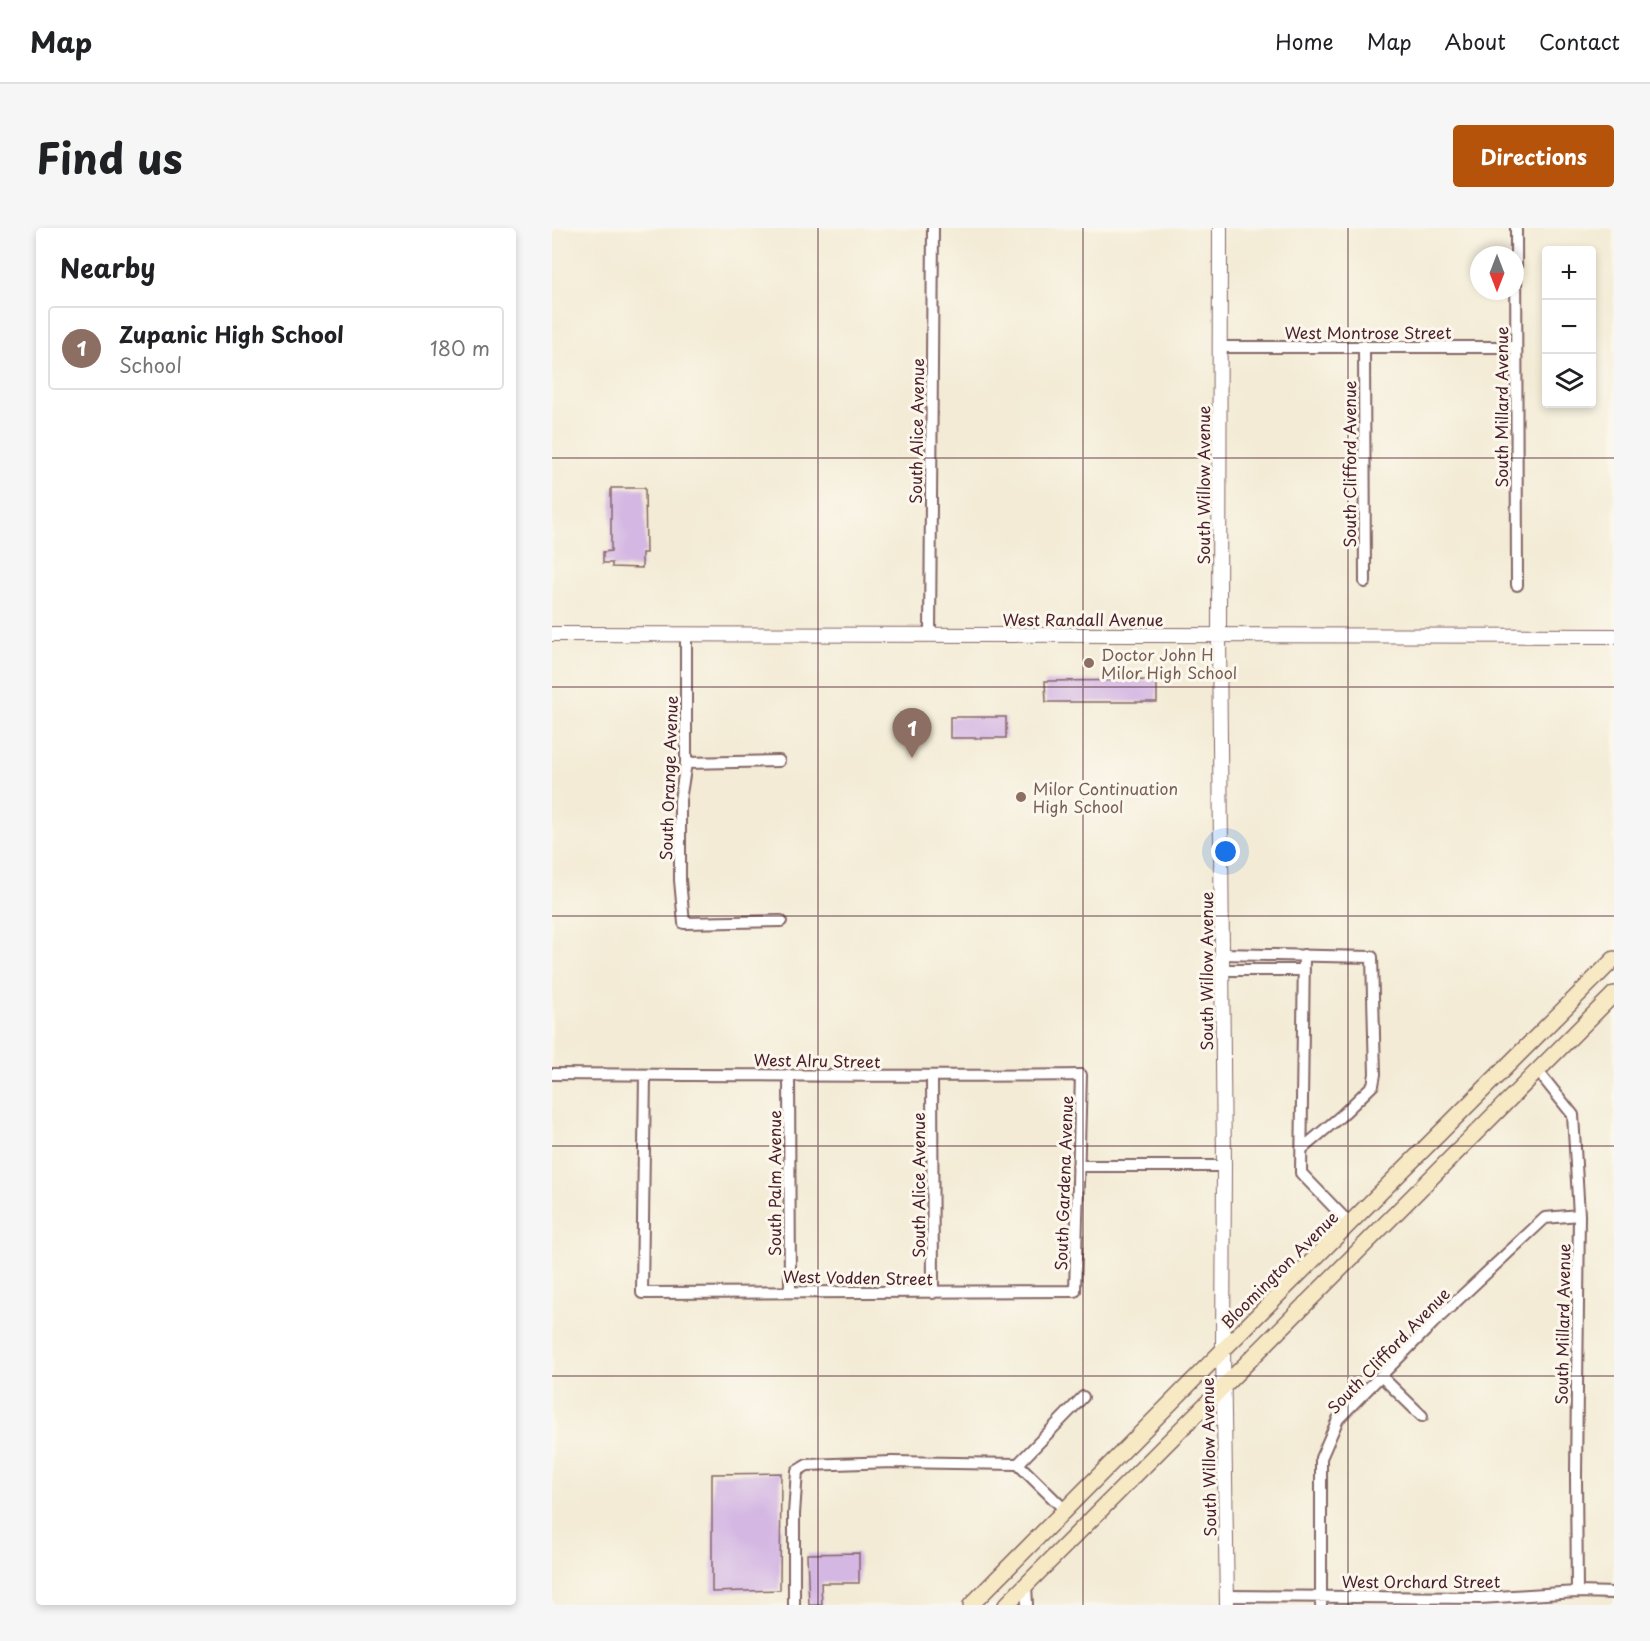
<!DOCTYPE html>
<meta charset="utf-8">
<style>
:root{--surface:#fff;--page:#f6f6f6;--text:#202124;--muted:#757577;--line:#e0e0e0;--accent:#b45309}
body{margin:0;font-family:"Playpen Sans",sans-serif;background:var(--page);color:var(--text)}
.controls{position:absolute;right:18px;top:18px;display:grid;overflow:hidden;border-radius:6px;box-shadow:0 3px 9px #0003}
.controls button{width:54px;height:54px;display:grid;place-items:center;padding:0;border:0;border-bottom:2px solid var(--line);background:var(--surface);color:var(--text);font:30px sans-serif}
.compass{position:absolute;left:918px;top:18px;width:54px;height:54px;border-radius:50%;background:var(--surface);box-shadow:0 3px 9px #0003;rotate:180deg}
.you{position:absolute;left:674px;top:624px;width:21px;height:21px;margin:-15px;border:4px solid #fff;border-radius:50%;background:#1a73e8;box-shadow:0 0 0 9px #1a73e833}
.badge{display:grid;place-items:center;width:39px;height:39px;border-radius:50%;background:var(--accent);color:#fff;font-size:20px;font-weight:700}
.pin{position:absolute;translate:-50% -50px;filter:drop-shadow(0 2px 3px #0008)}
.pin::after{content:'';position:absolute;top:32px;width:21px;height:18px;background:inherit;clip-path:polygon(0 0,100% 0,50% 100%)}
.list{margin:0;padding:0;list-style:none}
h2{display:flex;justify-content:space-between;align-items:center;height:78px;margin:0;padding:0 24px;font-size:26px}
h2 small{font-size:20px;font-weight:400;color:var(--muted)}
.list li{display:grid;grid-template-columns:39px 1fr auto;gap:18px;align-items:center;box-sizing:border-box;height:84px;margin:0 12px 12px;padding:0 12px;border:2px solid var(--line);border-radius:6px}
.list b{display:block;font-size:22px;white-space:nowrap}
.list p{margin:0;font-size:20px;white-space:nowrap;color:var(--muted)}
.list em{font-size:20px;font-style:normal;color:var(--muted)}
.icon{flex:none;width:33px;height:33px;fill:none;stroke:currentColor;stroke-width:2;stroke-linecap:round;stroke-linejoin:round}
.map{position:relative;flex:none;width:1062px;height:1377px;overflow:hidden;border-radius:6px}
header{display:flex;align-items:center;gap:36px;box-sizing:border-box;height:84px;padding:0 30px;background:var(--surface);border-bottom:2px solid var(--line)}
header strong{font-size:28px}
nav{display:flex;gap:33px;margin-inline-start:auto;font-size:21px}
.intro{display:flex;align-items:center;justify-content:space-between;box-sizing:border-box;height:144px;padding:0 36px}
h1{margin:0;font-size:42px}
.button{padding:15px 27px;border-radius:6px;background:var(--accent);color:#fff;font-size:21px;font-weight:700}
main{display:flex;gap:36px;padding:0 36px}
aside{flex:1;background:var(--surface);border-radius:6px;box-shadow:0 3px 9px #0003}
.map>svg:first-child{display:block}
.building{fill:#d4b7e3}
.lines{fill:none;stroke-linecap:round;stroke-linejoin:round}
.minor-casing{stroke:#856666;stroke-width:14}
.tertiary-casing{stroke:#856666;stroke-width:16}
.secondary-casing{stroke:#856666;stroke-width:18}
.minor{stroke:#fff;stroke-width:10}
.tertiary{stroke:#fff;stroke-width:14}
.secondary{stroke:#f6e9c3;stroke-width:15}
.grid{fill:none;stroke:#4a1f2b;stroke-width:1.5;stroke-opacity:0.55}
.education-dot{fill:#8d6e63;stroke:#fbf7ec;stroke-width:2}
.labels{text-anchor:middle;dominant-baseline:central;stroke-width:6;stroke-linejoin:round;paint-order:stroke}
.street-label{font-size:16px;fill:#4a1f2b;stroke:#fbf7ec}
.education-label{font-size:16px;fill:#785e54;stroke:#fbf7ec;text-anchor:start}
</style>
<header>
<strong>Map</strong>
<nav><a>Home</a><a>Map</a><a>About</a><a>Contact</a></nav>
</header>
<div class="intro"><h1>Find us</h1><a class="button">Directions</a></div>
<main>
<aside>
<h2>Nearby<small></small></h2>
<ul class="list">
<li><span class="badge" style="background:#8d6e63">1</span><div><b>Zupanic High School</b><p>School</p></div><em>180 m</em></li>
</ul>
</aside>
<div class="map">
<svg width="1062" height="1377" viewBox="0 0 1062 1377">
<rect width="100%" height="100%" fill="#fbf7ec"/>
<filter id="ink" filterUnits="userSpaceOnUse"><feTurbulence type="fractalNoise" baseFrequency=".0167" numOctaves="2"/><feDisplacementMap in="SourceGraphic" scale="12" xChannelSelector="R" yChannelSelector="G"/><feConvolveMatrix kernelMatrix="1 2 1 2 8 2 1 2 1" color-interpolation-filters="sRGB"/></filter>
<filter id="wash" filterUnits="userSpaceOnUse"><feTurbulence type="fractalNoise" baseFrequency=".008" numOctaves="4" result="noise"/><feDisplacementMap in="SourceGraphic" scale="24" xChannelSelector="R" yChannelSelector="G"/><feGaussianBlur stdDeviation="1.35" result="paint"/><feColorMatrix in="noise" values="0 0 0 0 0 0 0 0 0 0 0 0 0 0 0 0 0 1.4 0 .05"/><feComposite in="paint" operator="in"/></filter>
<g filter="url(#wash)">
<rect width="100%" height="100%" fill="#f3ebd5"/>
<g id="blocks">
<path class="building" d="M59,260H93L94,325H90V340L60,339V335H51V324L59,323Z
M605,452V474H494L493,453Z
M398,489H454V510H398Z
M229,1245L228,1362L160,1364V1246Z
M307,1325V1355H269L270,1377H257L255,1326Z"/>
</g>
</g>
<g filter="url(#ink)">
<use href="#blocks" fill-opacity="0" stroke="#856666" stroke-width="1.5"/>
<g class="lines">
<g class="minor-casing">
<path id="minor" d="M964,0L965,357
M812,118L813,354
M667,119H964
M134,407V535L128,572V652L132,695L229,693
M378,407L381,0
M134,535L227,533
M670,726L820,729L823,846L821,857L790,887L751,920
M752,727L749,945L798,996
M670,742H752
M985,842L1021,887L1027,987L1024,1247L1025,1364
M0,846C176,847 353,849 529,847L523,1063L90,1065L93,847
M237,847L238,1063
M380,849L381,1065
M526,938H672
M829,1148L870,1188
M466,1236L513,1282
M474,1357L475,1377
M675,1368L928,1370L1025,1364L1062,1365
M242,1377V1286L245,1243L255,1237L340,1234L466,1236L531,1169
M769,1377V1230L786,1191L881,1095L993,990L1027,987"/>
</g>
<g class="tertiary-casing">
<path id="tertiary" d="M668,0L667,408L672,938L671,1122L675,1377
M0,406L1062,408"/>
</g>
<g class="secondary-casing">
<path id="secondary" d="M419,1377L671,1122L1062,731
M454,1377L1062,766"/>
</g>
<use href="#minor" class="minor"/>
<use href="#tertiary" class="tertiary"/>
<use href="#secondary" class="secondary"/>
</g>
</g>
<path class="grid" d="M266,0V1377M531,0V1377M796,0V1377M0,230H1062M0,459H1062M0,688H1062M0,918H1062M0,1148H1062"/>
<g class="education-dot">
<circle cx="537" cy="435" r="6"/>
<circle cx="469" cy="569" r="6"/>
</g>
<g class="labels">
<g class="street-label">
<text x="816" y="104">West Montrose Street</text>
<text transform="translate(949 179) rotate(-90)">South Millard Avenue</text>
<text transform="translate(364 203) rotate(-89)">South Alice Avenue</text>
<text transform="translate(797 236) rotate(-90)">South Clifford Avenue</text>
<text transform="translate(651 257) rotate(-90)">South Willow Avenue</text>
<text x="531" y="391">West Randall Avenue</text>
<text transform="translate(116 550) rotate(-88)">South Orange Avenue</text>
<text transform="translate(654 743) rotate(-90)">South Willow Avenue</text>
<text transform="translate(265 832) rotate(1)">West Alru Street</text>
<text transform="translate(222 955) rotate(-90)">South Palm Avenue</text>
<text transform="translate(511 955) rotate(-88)">South Gardena Avenue</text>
<text transform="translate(366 957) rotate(-90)">South Alice Avenue</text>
<text transform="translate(727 1041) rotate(-45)">Bloomington Avenue</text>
<text transform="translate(306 1049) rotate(1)">West Vodden Street</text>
<text transform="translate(1010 1096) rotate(-89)">South Millard Avenue</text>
<text transform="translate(836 1122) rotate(-46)">South Clifford Avenue</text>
<text transform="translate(656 1229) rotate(-91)">South Willow Avenue</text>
<text x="869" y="1353">West Orchard Street</text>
</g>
<g class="education-label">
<text x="549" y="426">Doctor John H<tspan x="549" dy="18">Milor High School</tspan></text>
<text x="481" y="560">Milor Continuation<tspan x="481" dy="18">High School</tspan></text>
</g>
</g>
</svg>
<div class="controls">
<button>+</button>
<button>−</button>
<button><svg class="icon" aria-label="layers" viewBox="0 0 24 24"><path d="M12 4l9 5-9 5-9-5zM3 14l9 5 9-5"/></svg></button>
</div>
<svg class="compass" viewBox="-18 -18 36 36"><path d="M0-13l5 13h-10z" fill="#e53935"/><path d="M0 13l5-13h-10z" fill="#757577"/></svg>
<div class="you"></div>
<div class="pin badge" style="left:360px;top:530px;background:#8d6e63">1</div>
</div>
</main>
